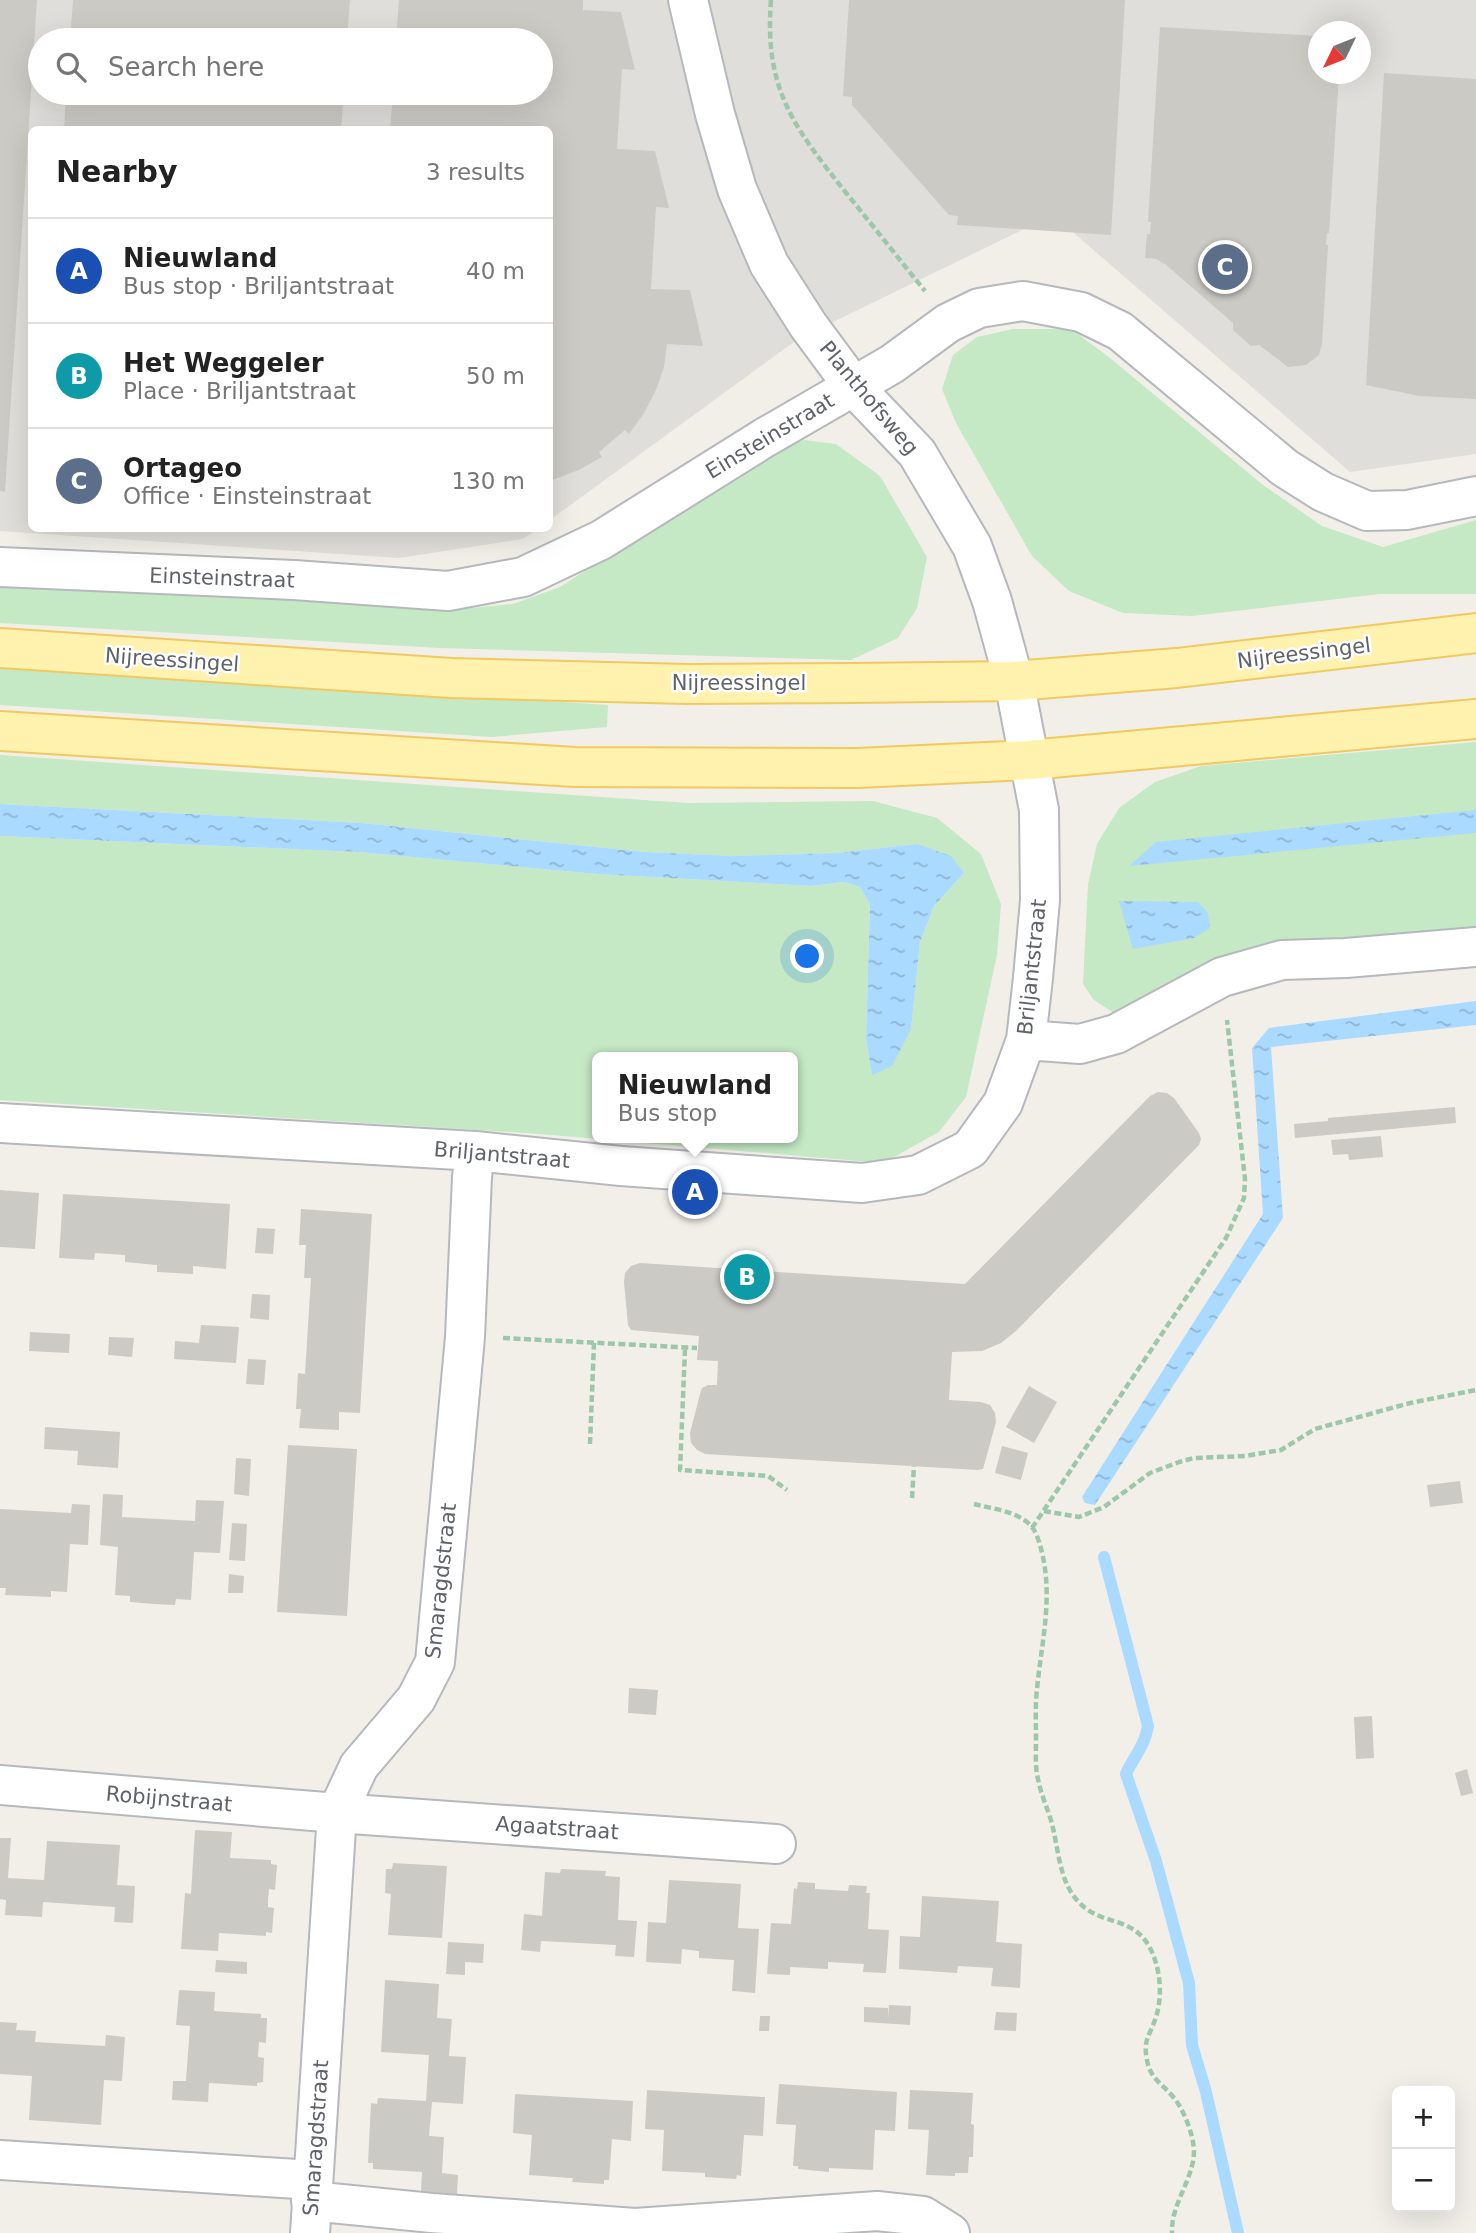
<!DOCTYPE html>
<meta charset="utf-8">
<style>
:root{--surface:#fff;--page:#f2f2f2;--text:#222;--muted:#767676;--line:#e0e0e0;--accent:#0f766e}
body{margin:0;font-family:"DejaVu Sans",sans-serif;background:var(--page);color:var(--text)}
.controls{position:absolute;right:21px;bottom:21px;display:grid;overflow:hidden;border-radius:10px;box-shadow:0 7px 28px #0002}
.controls button{width:63px;height:63px;display:grid;place-items:center;padding:0;border:0;border-bottom:2px solid var(--line);background:var(--surface);color:var(--text);font:35px sans-serif}
.compass{position:absolute;left:1308px;top:21px;width:63px;height:63px;border-radius:50%;background:var(--surface);box-shadow:0 7px 28px #0002;rotate:227deg}
.you{position:absolute;left:808px;top:957px;width:24px;height:24px;margin:-18px;border:5px solid #fff;border-radius:50%;background:#1a73e8;box-shadow:0 0 0 10px #1a73e833}
.badge{display:grid;place-items:center;width:46px;height:46px;border-radius:50%;background:var(--accent);color:#fff;font-size:23px;font-weight:700}
.pin{position:absolute;translate:-50% -50%;border:4px solid #fff;box-shadow:0 2px 7px #0006}
.popup{position:absolute;left:592px;top:1052px;width:206px;height:91px;box-sizing:border-box;display:grid;place-content:center;border-radius:10px;background:var(--surface);filter:drop-shadow(0 2px 5px #0005);font-size:23px;white-space:nowrap;color:var(--muted)}
.popup b{font-size:26px;color:var(--text)}
.popup::after{content:'';position:absolute;left:50%;top:100%;margin-left:-14px;border:14px solid transparent;border-top-color:var(--surface)}
.list{margin:0;padding:0;list-style:none}
h2{display:flex;justify-content:space-between;align-items:center;height:91px;margin:0;padding:0 28px;font-size:30px}
h2 small{font-size:23px;font-weight:400;color:var(--muted)}
.list li{display:grid;grid-template-columns:46px 1fr auto;gap:21px;align-items:center;box-sizing:border-box;height:105px;padding:0 28px;border-top:2px solid var(--line)}
.list b{display:block;font-size:26px;white-space:nowrap}
.list p{margin:0;font-size:23px;white-space:nowrap;color:var(--muted)}
.list em{font-size:23px;font-style:normal;color:var(--muted)}
.icon{flex:none;width:38px;height:38px;fill:none;stroke:currentColor;stroke-width:2;stroke-linecap:round;stroke-linejoin:round}
.map{position:relative;flex:none;width:1476px;height:2233px;overflow:hidden}
.search{position:absolute;background:var(--surface);box-shadow:0 7px 28px #0002;left:28px;top:28px;width:525px;height:77px;display:flex;align-items:center;gap:18px;box-sizing:border-box;padding:0 24px;border-radius:38px;color:var(--muted);font-size:26px}
.panel{position:absolute;background:var(--surface);box-shadow:0 7px 28px #0002;left:28px;top:126px;width:525px;height:406px;border-radius:10px}
.map>svg:first-child{display:block}
.industrial{fill:#e0deda;fill-rule:evenodd}
.grass{fill:#c5e8c5;fill-rule:evenodd}
.water{fill:url(#water-ripples)}
.lines{fill:none;stroke-linecap:round;stroke-linejoin:round}
.stream{stroke:#aadaff;stroke-width:12}
.building{fill:#cccac5}
.minor-casing{stroke:#b5b8bc;stroke-width:42}
.primary-casing{stroke:#f2c960;stroke-width:42}
.path{stroke:#9cc7a9;stroke-width:4.5;stroke-dasharray:7 3.5;stroke-linecap:butt}
.minor{stroke:#fff;stroke-width:38}
.primary{stroke:#fff2af;stroke-width:38}
.labels{text-anchor:middle;dominant-baseline:central;stroke-width:5;stroke-linejoin:round;paint-order:stroke}
.street-label{font-size:21px;fill:#5f6368;stroke:#fff}
</style>
<div class="map">
<svg width="1476" height="2233" viewBox="0 0 1476 2233">
<defs>
<pattern id="water-ripples" width="26" height="14" patternUnits="userSpaceOnUse" patternTransform="scale(1.75)"><rect width="26" height="14" fill="#aadaff"/><path d="M2 4q2-2 4 0t4 0M15 11q2-2 4 0t4 0" fill="none" stroke="#8eb4d2"/></pattern>
</defs>
<rect width="100%" height="100%" fill="#f1efe8"/>
<path class="industrial" d="M0,0H1476V454L1350,472L1053,215L798,339L550,520V130H32V528L537,529L523,539L399,558L0,531ZM1318,32H1360V74H1318ZM40,40H541V93H40Z"/>
<path class="grass" d="M1013,329H1071L1110,358L1263,485L1322,526L1383,547L1476,520V594H1380L1192,616L1123,613L1069,591L1032,556L956,423L942,389L953,355L977,337Z
M804,440L836,444L880,476L927,557L917,608L898,638L851,660L440,648L0,623V582L329,600L441,611L513,604L560,587L767,455Z
M0,666L608,705L607,727L492,737L0,705Z
M1476,742V930L1142,999L1114,1013L1094,1000L1083,984L1088,884L1097,844L1119,808L1155,782L1201,766Z
M0,755L687,803L873,801L937,818L981,854L1001,904L997,955L966,1097L939,1132L883,1163L527,1133L0,1100V836L358,852L597,874L811,886L844,882L860,887L870,904L866,1039L872,1075L911,1029L920,942L934,906L964,873L917,844L837,853L733,856L645,852L362,823L0,804ZM597,1057H793V1138H597Z"/>
<path class="water" d="M0,804L362,823L645,852L733,856L837,853L917,844L951,856L964,873L934,906L920,942L911,1029L892,1066L872,1075L866,1039L870,904L860,887L844,882L811,886L597,874L358,852L0,836Z
M1476,810V833L1129,866L1156,842Z
M1119,901L1198,902L1208,913L1210,928L1194,938L1133,949Z
M1476,1001V1025L1271,1047L1283,1218L1095,1505L1085,1503L1082,1497L1263,1214L1252,1048L1269,1028Z"/>
<g class="lines">
<path class="stream" d="M1104,1557L1148,1726C1145,1746 1134,1756 1126,1774L1156,1861L1189,1983L1192,2045L1206,2092L1238,2233"/>
</g>
<path class="building" d="M0,0H37L5,492L0,491Z
M73,0H350L347,40H70Z
M399,0H583V10L621,12L635,70L622,69L617,149L655,151L669,208L656,207L651,289L690,290L703,346L667,344L664,367L656,390L644,413L629,434L625,430L599,452L602,457L579,470L555,479L550,480V130H390L393,93H541V40H396Z
M849,0H1125L1111,235L957,225L958,216L949,215L852,105V97L843,96Z
M1160,27L1318,36V74H1339L1329,233H1327L1326,245H1328L1322,344L1319,355L1306,365L1288,367L1259,345L1251,346L1233,330V323L1165,264L1156,259L1145,258L1147,234H1150L1151,222H1148Z
M1384,73L1476,79V399L1419,396L1366,385Z
M66,93H344L341,130H64Z
M1158,1092L1167,1093L1174,1098L1199,1133L1201,1139L1199,1145L1016,1331L1001,1343L982,1351L952,1352L949,1400L981,1402L990,1405L995,1413L996,1422L983,1469L978,1470L705,1454L697,1450L691,1443L690,1433L700,1394L702,1388L708,1385H717L718,1361L697,1360L699,1336L631,1330L628,1325L624,1282L625,1273L631,1266L640,1263L965,1284L1150,1096Z
M1455,1107L1456,1123L1295,1138L1294,1124L1328,1121V1118Z
M1381,1136L1383,1157L1349,1160L1348,1154L1333,1155L1331,1140Z
M0,1190L39,1193L35,1249L0,1247Z
M63,1194L230,1204L226,1269L193,1266V1274L157,1272V1265L125,1262V1255L95,1253L94,1260L59,1258Z
M301,1209L372,1214L360,1413L339,1412V1430L299,1428L301,1409H296L298,1373L305,1374L311,1278H304L306,1245H299Z
M257,1228L275,1229L273,1254L255,1253Z
M252,1294L270,1295L269,1320L250,1318Z
M201,1325L239,1327L236,1363L174,1359L175,1341L199,1343Z
M30,1332L70,1334L69,1353L29,1351Z
M109,1337L134,1338L132,1357L108,1355Z
M248,1359L266,1360L264,1385L246,1384Z
M1029,1386L1057,1402L1034,1443L1006,1427Z
M45,1427L120,1432L118,1468L77,1465L78,1451L44,1449Z
M288,1445L357,1449L347,1616L277,1612Z
M1002,1446L1028,1453L1021,1480L995,1473Z
M236,1458L251,1459L249,1496L234,1494Z
M1460,1481L1463,1503L1430,1507L1427,1485Z
M103,1494L123,1495L122,1517L195,1521L196,1500L224,1501L220,1553L194,1552L191,1600L176,1599L175,1605L154,1604L130,1602V1596L115,1595L118,1547L100,1545Z
M72,1504L90,1505L88,1545L70,1544L67,1592L51,1591V1597L5,1595L6,1588H0V1509L71,1513Z
M232,1523L247,1524L245,1561L229,1560Z
M229,1574L244,1576L243,1593H228Z
M629,1688L658,1690L656,1715L628,1713Z
M1372,1716L1374,1758L1356,1759L1354,1717Z
M1467,1769L1473,1793L1461,1796L1455,1773Z
M195,1830L232,1832L230,1858L271,1860V1864L277,1865L275,1890L269,1889L268,1900V1907L274,1908L272,1933L266,1932V1936L219,1933L218,1951L181,1949L185,1893L191,1894Z
M0,1838H11L8,1878L44,1880L47,1841L120,1845L117,1885L135,1886L133,1923L114,1922L115,1907L43,1902L42,1917L5,1915L6,1900L0,1899Z
M393,1863L447,1866L442,1938L388,1935L391,1894L385,1893L386,1869H392Z
M561,1869L606,1871L605,1876L620,1877L618,1920L637,1921L634,1957L615,1956L616,1945L541,1941L540,1952L521,1950L524,1914L542,1916L545,1872L560,1873Z
M669,1880L741,1884L738,1928L759,1929L755,1993L732,1991L734,1960L699,1958V1951L682,1949L681,1964L646,1962L648,1922L666,1923Z
M798,1882L815,1883V1889L832,1890L848,1891L849,1885L867,1886L866,1893H870L868,1929L889,1930L886,1973L863,1972L864,1964L828,1962V1969L790,1967V1975L767,1974L771,1923L791,1924L794,1888L797,1889Z
M922,1896L999,1901L996,1942L1022,1944L1020,1988L991,1986L993,1968L958,1966L957,1973L899,1969L900,1936L920,1937Z
M448,1942L484,1944L483,1963L465,1962V1975L446,1974Z
M216,1960L247,1962V1974L215,1972Z
M385,1980L439,1984L437,2018L452,2019L449,2056L466,2057L463,2104L432,2102L429,2136L444,2137L442,2173L458,2175L457,2194L421,2192L422,2172L373,2169V2163H368L371,2103L377,2104L378,2098L426,2101L429,2055L381,2052Z
M179,1990L215,1992L214,2011L261,2014V2018H267L266,2043L259,2042L258,2057L264,2058L263,2082L257,2083V2086L209,2083L208,2102L172,2100L173,2081H186L190,2026L176,2025Z
M889,2005L911,2006L910,2025L864,2022V2007L888,2008V2019Z
M996,2012L1017,2013L1016,2031L994,2030Z
M760,2016H770L769,2031H759Z
M0,2022L17,2023L16,2030L36,2031L35,2042L105,2046L106,2035L125,2037L122,2081L104,2080L101,2125L29,2120L32,2076L0,2074Z
M779,2084L897,2092L895,2131L875,2130L873,2170L829,2168V2172L798,2169V2166H793L796,2125L776,2124Z
M647,2090L765,2097L763,2136L744,2135L741,2176L737,2175L736,2179L705,2177V2173L662,2171L664,2130L645,2129Z
M910,2090L973,2093L971,2124L974,2125L973,2157H969L968,2173H955V2176L926,2175L929,2130L908,2129Z
M515,2094L633,2101L631,2141L612,2139L609,2180H604V2184L572,2182L573,2178H569L529,2175L532,2135L513,2133Z"/>
<g class="lines">
<g class="minor-casing">
<path id="minor" d="M0,567L294,580L448,591L523,577L601,540L764,438L892,364L948,323L979,308L1023,301L1081,312L1120,331L1285,468L1323,492L1367,511L1407,510L1476,496
M1026,1040L1080,1044L1116,1034L1222,977L1282,960L1346,958L1476,947
M0,1123L475,1151L621,1166L862,1183L918,1175L970,1149L1003,1103L1026,1040L1033,978L1040,900L1039,810L1014,681L992,601L972,546L917,453L853,386L808,325L769,264L737,189L715,114L688,0
M0,1785L337,1813L776,1844
M0,2160L313,2180
M311,2201L432,2213L635,2228L877,2211L923,2216L950,2233
M310,2233L337,1813L359,1766L416,1699L435,1662L465,1337L472,1177L475,1151"/>
</g>
<g class="primary-casing">
<path id="primary" d="M0,648L451,678L688,684L856,683L1014,681L1177,668L1476,633
M0,731L574,767L858,768L1030,760L1476,719"/>
</g>
<path class="path" d="M771,0C764,90 794,127 847,194C873,226 899,259 925,291
M503,1338L697,1348
M685,1349L680,1470L768,1476L787,1490
M590,1444L594,1343
M912,1498L914,1466
M974,1504C997,1510 1028,1512 1037,1536C1056,1588 1042,1637 1037,1689C1035,1706 1036,1724 1036,1742C1036,1754 1035,1767 1038,1779C1041,1795 1048,1809 1052,1824C1060,1855 1059,1890 1088,1910C1108,1924 1135,1919 1150,1948C1161,1969 1163,1998 1155,2020C1149,2037 1143,2040 1147,2060C1150,2079 1163,2084 1174,2098C1184,2110 1194,2136 1194,2152C1193,2181 1171,2203 1172,2233
M1044,1511L1079,1517L1104,1507L1150,1473L1179,1462L1194,1458L1245,1456L1281,1450L1315,1429L1410,1403L1476,1390
M1032,1528L1226,1238L1244,1198L1245,1179L1227,1020"/>
<use href="#minor" class="minor"/>
<use href="#primary" class="primary"/>
</g>
<g class="labels">
<g class="street-label">
<text transform="translate(869 398) rotate(50)">Planthofsweg</text>
<text transform="translate(770 436) rotate(-31)">Einsteinstraat</text>
<text transform="translate(222 578) rotate(2)">Einsteinstraat</text>
<text transform="translate(1304 653) rotate(-7)">Nijreessingel</text>
<text transform="translate(172 660) rotate(4)">Nijreessingel</text>
<text x="739" y="683">Nijreessingel</text>
<text transform="translate(1032 967) rotate(-84)">Briljantstraat</text>
<text transform="translate(502 1155) rotate(5)">Briljantstraat</text>
<text transform="translate(441 1581) rotate(-84)">Smaragdstraat</text>
<text transform="translate(169 1799) rotate(5)">Robijnstraat</text>
<text transform="translate(557 1828) rotate(4)">Agaatstraat</text>
<text transform="translate(316 2138) rotate(-86)">Smaragdstraat</text>
</g>
</g>
</svg>
<div class="controls">
<button>+</button>
<button>−</button>
</div>
<svg class="compass" viewBox="-18 -18 36 36"><path d="M0-13l5 13h-10z" fill="#e53935"/><path d="M0 13l5-13h-10z" fill="#767676"/></svg>
<div class="you"></div>
<div class="pin badge" style="left:695px;top:1192px;background:#1a4fb4">A</div>
<div class="popup"><b>Nieuwland</b>Bus stop</div>
<div class="pin badge" style="left:747px;top:1277px;background:#0f9aa8">B</div>
<div class="pin badge" style="left:1225px;top:267px;background:#5c6f8a">C</div>
<div class="search"><svg class="icon" aria-label="search" viewBox="0 0 24 24"><circle cx="10" cy="10" r="6"/><path d="M15 15l6 6"/></svg>Search here</div>
<section class="panel">
<h2>Nearby<small>3 results</small></h2>
<ul class="list">
<li><span class="badge" style="background:#1a4fb4">A</span><div><b>Nieuwland</b><p>Bus stop · Briljantstraat</p></div><em>40 m</em></li>
<li><span class="badge" style="background:#0f9aa8">B</span><div><b>Het Weggeler</b><p>Place · Briljantstraat</p></div><em>50 m</em></li>
<li><span class="badge" style="background:#5c6f8a">C</span><div><b>Ortageo</b><p>Office · Einsteinstraat</p></div><em>130 m</em></li>
</ul>
</section>
</div>
